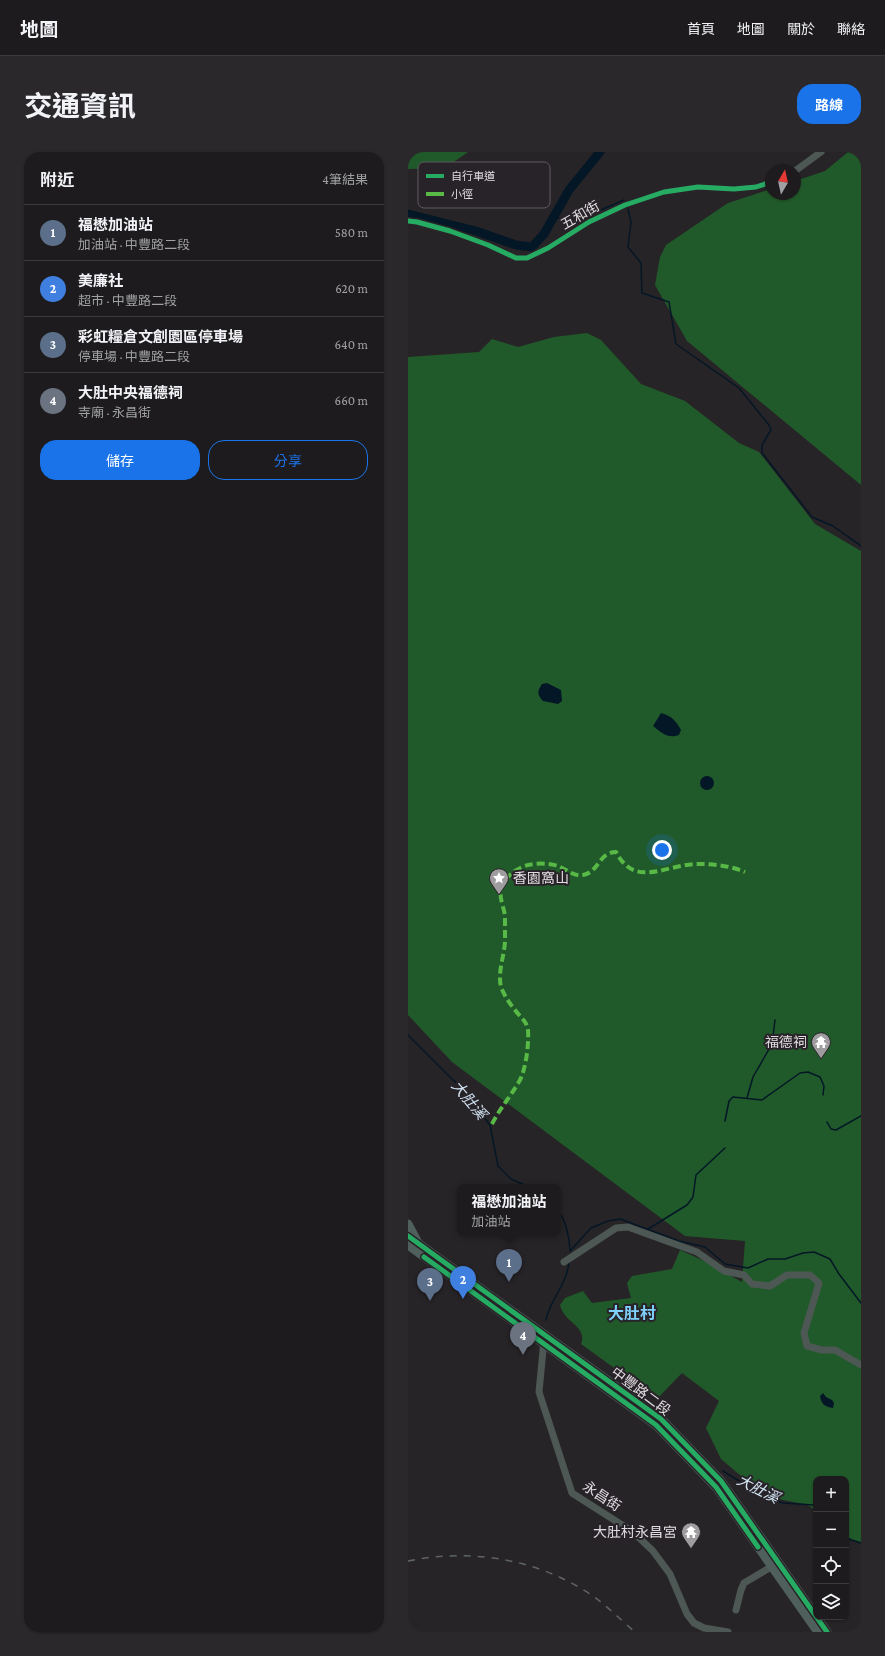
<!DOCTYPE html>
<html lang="zh-TW">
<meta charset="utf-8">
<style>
:root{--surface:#1d1b1d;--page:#2a282a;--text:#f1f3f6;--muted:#a0a1a4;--line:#3b393b;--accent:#1a73e8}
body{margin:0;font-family:"Crimson Pro","Noto Sans TC",serif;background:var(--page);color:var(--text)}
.controls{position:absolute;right:12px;bottom:12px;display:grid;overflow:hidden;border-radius:8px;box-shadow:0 1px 3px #0004}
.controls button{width:36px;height:36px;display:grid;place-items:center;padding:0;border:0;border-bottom:1px solid var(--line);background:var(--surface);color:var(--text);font:20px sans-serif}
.compass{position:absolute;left:357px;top:12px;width:36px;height:36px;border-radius:50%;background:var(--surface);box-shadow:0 1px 3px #0004;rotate:9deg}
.you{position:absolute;left:254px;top:698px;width:14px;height:14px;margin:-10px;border:3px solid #fff;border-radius:50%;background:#1a73e8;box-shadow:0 0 0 6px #1a73e833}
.badge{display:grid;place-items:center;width:26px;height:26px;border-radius:50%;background:var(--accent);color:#fff;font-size:13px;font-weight:700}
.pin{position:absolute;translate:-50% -33px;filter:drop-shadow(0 1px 2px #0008)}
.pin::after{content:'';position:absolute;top:21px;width:14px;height:12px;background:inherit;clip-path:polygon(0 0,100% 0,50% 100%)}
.popup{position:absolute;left:49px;top:1032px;width:104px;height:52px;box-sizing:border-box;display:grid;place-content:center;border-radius:8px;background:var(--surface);filter:drop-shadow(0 1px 3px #0005);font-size:13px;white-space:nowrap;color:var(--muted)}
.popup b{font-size:15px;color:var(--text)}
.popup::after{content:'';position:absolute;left:50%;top:100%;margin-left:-8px;border:8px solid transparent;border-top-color:var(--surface)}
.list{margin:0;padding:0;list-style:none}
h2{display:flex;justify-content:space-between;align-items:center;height:52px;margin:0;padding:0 16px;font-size:17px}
h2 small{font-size:13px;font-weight:400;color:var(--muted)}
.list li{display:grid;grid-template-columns:26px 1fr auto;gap:12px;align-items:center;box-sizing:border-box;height:56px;padding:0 16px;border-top:1px solid var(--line)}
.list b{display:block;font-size:15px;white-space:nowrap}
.list p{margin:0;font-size:13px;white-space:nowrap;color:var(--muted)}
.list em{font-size:13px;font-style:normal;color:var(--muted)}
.actions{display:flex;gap:8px;padding:12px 16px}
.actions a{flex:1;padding:9px 0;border:1px solid var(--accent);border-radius:16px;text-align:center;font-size:14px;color:var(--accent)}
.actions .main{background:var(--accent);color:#fff}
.icon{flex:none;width:22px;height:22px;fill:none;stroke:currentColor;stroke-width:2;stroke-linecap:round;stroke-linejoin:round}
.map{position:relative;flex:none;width:453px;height:1480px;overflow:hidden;border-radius:16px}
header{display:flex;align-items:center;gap:24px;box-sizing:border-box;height:56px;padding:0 20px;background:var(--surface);border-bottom:1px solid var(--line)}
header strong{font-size:19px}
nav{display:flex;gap:22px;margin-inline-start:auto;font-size:14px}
.intro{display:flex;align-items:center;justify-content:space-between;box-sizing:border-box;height:96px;padding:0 24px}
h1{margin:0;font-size:28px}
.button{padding:10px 18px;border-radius:16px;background:var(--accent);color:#fff;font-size:14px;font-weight:700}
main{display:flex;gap:24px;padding:0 24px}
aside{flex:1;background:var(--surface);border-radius:16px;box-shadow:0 1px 3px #0004}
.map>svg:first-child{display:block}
.forest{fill:#215a2a}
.water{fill:#041726}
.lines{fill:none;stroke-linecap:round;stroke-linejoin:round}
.stream{stroke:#041726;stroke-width:1.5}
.river{stroke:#041726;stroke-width:9}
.minor{stroke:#4d5753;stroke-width:7}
.major{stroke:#4f605c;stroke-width:9}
.rail{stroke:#5e6463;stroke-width:1.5;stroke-dasharray:7 7;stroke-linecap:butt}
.quiet{stroke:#58b947;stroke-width:4;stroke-dasharray:8 4;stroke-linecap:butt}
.cycleway-casing{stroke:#282328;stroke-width:8}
.cycleway{stroke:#26ab63;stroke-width:5}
.labels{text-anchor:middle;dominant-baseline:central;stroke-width:4;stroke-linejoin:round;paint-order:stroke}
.street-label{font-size:14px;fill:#e0dcdf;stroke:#282328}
.poi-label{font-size:14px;fill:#e0dcdf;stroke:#282328;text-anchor:end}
.water-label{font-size:15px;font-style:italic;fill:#d0e3f1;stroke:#282328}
.quarter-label{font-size:16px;font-weight:bold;fill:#7fd1fc;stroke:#282328}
.key{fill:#282328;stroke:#5f5a5f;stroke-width:1}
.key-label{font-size:11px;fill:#e0dcdf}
</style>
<header>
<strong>地圖</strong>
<nav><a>首頁</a><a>地圖</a><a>關於</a><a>聯絡</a></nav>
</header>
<div class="intro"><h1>交通資訊</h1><a class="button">路線</a></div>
<main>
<aside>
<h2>附近<small>4筆結果</small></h2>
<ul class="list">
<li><span class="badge" style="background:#5c6f8a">1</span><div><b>福懋加油站</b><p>加油站 · 中豐路二段</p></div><em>580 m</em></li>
<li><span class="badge" style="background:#3f7fe0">2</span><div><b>美廉社</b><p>超市 · 中豐路二段</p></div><em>620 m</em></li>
<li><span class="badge" style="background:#5c6f8a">3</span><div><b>彩虹糧倉文創園區停車場</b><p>停車場 · 中豐路二段</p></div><em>640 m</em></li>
<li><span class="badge" style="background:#6b7280">4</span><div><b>大肚中央福德祠</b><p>寺廟 · 永昌街</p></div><em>660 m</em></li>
</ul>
<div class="actions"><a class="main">儲存</a><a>分享</a></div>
</aside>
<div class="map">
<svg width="453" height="1480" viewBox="0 0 453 1480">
<rect width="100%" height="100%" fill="#272427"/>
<path class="forest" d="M0,0H60L37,16L0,17Z
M440,0H453V333L279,189L247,133L252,105L258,93L320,51L363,37V42H387V29L417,19Z
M179,181L193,188L233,232L277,249L331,291L351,300L407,372L453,399V1390L444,1388L438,1383V1327H408V1359L400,1353L366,1346L333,1324L313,1307L298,1276L311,1249L274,1221L249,1247L173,1192C180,1174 156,1171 152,1153L157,1146L175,1139L184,1151L223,1146L219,1131L224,1124L264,1117L272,1098L294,1108L334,1130L337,1089L277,1084L44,910L0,863V205L71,200L84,187L110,195L146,185Z"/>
<path class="water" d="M139,531L153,538L154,549L150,552L135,549C129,543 129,539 134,532Z
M253,561C264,564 268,569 273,578L271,583C260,587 254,581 245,574Z
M292 631a7 7 0 1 1 14 0a7 7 0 1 1-14 0Z
M415,1241L418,1245L424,1248L426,1251L425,1256C417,1255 413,1252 412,1244Z"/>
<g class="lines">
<path class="stream" d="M220,57L223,70L220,95L233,111L234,141L261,150L268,192L331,236L361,273L363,278L354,293V301L404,365L425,374L453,394
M146,65L165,70L216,48
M0,883L53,936L82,973L90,1014L103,1027L121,1035
M339,946L345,925L364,892L367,868
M317,969L321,949L325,945L354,948L392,921L400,920L412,925L416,934L415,943
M419,970L423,977L428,978L453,964
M150,1058C158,1069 161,1085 162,1098
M240,1077L279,1053L285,1045L288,1023L317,996
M162,1099L183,1076L200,1069L212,1067L271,1089L297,1095L317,1112L340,1116L360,1107H377L395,1101L406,1100L422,1107L431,1122L453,1151
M138,1168C142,1147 159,1133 161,1110
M315,1319L357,1345L375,1351L406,1353L408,1355
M438,1386L453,1391"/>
<path class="river" d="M0,62L68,79L108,93L124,95L136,82L161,38L192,0"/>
<path class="minor" d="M387,19L413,0
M0,69L9,70L42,79L80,93L108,106H119L140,96L181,70L217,53L256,40L290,35L326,37L348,35L363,30
M156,1110L208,1076L220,1075L289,1100L316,1119L336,1123L344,1132L362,1134L379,1123H402L411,1131L396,1181L399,1194L414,1198H427L453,1213
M136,1188L131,1240L164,1341L225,1380L245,1399L262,1422L279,1462L286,1471L296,1476L320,1480
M328,1458L333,1438L336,1431L368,1412"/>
<path class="major" d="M0,1072L9,1089
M0,1084L253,1267L313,1329L419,1480
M0,1093L248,1273L308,1335L410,1480"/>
<path class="rail" d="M0,1409C63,1396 131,1407 185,1444C200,1455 213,1468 227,1480"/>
<path class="quiet" d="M84,972C92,956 103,944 112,928C118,916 121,892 120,878C119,869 112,865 107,858C102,852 96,843 93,835C89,818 98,801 97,784C97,777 97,770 97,763C95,753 90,743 94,733C98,724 111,715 120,713C128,711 141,711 150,714C158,717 166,725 175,723C191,720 191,700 208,700C228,738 260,711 291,712C306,712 323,714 337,720"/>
<g class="cycleway-casing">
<path id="cycleway" d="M0,69L9,70L42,79L80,93L108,106H119L140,96L181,70L217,53L256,40L290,35L326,37L348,35L363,30
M0,1084L253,1267L313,1329L419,1480
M16,1105L248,1273L308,1335L350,1395"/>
</g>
<use href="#cycleway" class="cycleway"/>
</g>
<defs>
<g id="sight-pin" transform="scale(1)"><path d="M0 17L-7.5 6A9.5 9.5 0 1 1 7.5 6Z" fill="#9f9c9f" stroke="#282328"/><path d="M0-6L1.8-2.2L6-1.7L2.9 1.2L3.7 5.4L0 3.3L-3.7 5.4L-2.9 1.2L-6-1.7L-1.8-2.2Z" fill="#fff"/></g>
<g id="temple-pin" transform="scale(1)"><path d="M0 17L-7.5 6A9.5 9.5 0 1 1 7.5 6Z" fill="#9f9c9f" stroke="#282328"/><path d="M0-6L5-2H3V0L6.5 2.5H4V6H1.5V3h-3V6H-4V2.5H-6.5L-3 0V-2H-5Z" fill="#fff"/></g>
</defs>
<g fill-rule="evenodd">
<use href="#sight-pin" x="91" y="726"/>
<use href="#temple-pin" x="413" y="890"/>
<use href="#temple-pin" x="283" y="1380"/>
</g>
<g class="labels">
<g class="street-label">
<text transform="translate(172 63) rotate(-30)">五和街</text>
<text transform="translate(233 1239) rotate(37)">中豐路二段</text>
<text transform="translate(194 1344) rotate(33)">永昌街</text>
</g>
<g class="poi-label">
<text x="105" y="726" text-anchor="start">香園窩山</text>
<text x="399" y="890">福德祠</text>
<text x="269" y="1380">大肚村永昌宮</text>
</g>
<g class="water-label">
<text transform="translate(61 948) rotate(50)">大肚溪</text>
<text transform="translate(350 1337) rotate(27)">大肚溪</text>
</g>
<g class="quarter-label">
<text x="224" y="1161">大肚村</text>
</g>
</g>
<rect x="10" y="10" width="132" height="46" rx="6" class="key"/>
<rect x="18" y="22" width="18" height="4" fill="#26ab63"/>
<rect x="18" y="40" width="18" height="4" fill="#58b947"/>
<g class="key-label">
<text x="43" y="28">自行車道</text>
<text x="43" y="46">小徑</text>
</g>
</svg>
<div class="controls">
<button>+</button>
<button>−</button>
<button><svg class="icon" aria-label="locate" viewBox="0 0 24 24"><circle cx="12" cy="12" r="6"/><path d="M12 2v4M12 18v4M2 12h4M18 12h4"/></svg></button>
<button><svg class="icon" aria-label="layers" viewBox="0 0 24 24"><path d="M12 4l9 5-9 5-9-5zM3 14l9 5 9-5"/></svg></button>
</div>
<svg class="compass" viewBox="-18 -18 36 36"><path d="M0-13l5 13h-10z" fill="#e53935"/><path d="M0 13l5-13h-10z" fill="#a0a1a4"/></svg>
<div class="you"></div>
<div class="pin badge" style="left:101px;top:1130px;background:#5c6f8a">1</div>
<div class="popup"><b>福懋加油站</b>加油站</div>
<div class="pin badge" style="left:55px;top:1147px;background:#3f7fe0">2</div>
<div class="pin badge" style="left:22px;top:1149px;background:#5c6f8a">3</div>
<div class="pin badge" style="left:115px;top:1203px;background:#6b7280">4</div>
</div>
</main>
